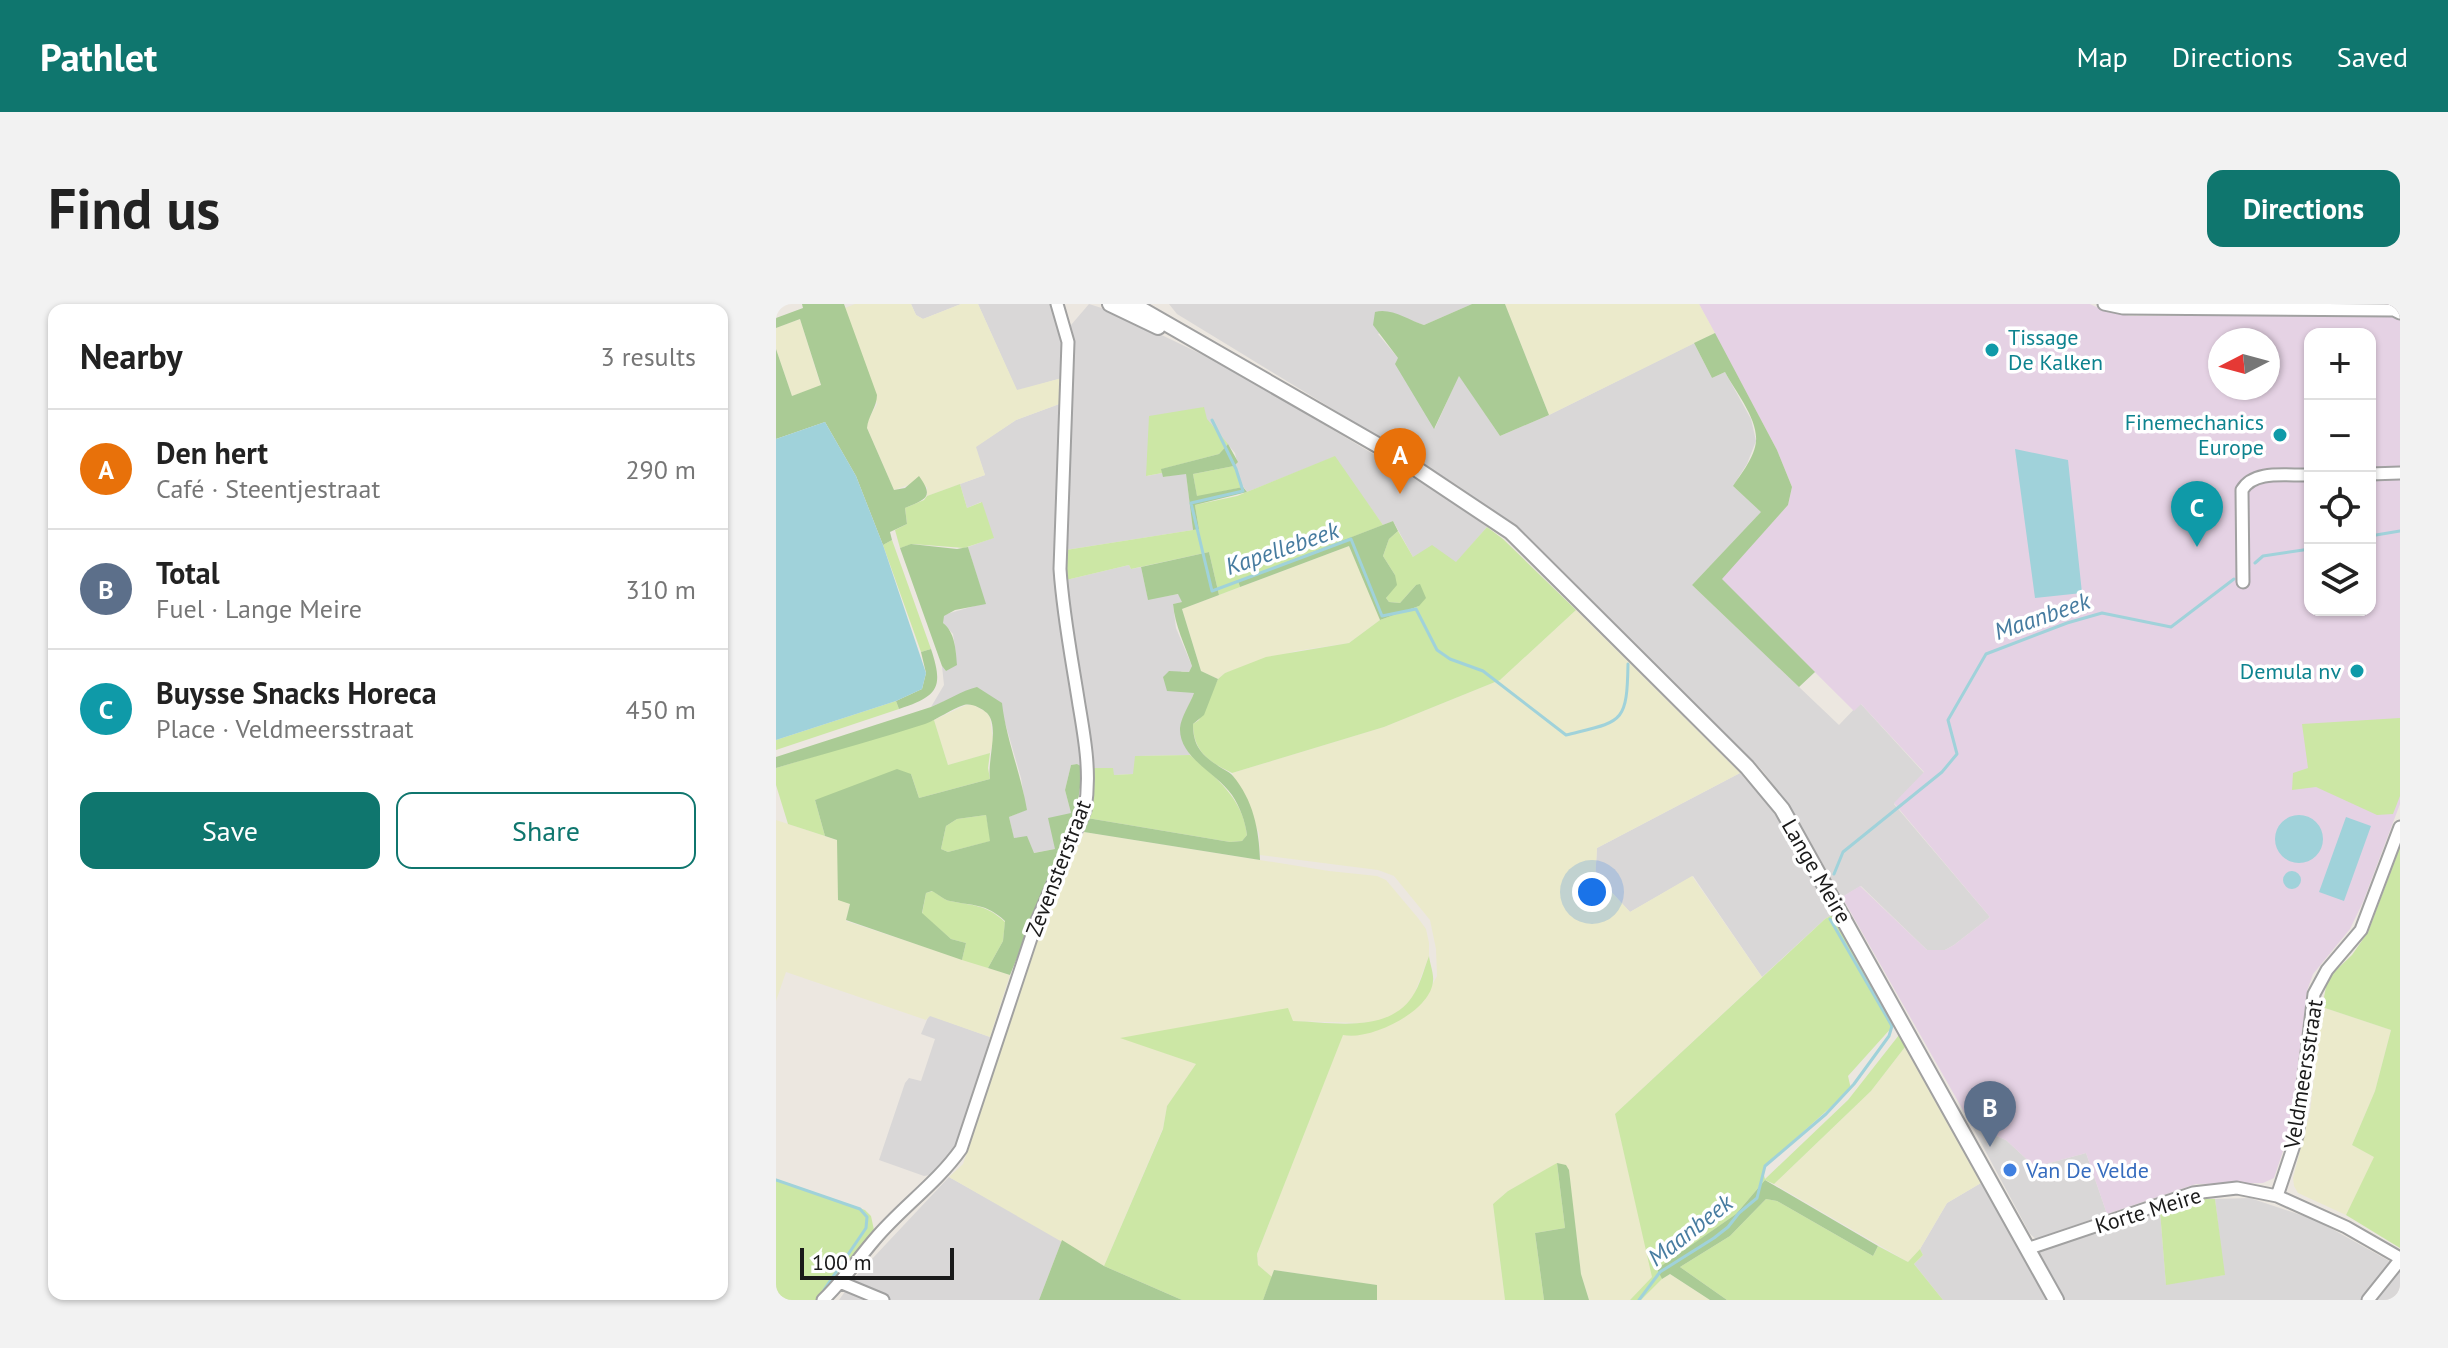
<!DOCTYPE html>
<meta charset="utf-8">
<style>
:root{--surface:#fff;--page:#f2f2f2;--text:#222;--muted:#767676;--line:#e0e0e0;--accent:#0f766e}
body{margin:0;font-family:"PT Sans",sans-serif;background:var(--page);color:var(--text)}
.controls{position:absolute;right:24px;top:24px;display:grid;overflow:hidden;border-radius:16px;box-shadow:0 2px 6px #0004}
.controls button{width:72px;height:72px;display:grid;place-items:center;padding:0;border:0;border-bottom:2px solid var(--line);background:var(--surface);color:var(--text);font:40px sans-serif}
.compass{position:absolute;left:1432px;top:24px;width:72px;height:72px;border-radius:50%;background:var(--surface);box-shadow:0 2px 6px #0004;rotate:264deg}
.scale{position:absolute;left:24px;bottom:20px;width:154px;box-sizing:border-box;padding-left:8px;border:4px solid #1a1a1a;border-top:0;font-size:22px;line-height:28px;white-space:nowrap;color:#1a1a1a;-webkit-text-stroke:6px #fff;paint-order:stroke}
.you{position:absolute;left:816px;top:588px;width:28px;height:28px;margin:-20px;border:6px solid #fff;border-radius:50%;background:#1a73e8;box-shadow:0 0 0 12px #1a73e833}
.badge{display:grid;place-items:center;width:52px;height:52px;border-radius:50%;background:var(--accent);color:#fff;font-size:26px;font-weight:700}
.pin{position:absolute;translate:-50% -66px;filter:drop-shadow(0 2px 4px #0008)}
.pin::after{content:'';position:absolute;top:42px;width:28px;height:24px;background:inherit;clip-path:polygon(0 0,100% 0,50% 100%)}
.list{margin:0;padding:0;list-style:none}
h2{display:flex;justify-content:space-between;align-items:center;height:104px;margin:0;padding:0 32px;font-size:34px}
h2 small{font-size:26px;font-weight:400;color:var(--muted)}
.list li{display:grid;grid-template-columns:52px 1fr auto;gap:24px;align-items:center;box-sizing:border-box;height:120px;padding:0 32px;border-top:2px solid var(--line)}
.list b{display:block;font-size:30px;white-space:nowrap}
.list p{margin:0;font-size:26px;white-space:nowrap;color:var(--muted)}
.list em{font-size:26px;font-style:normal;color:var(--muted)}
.actions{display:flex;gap:16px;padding:24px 32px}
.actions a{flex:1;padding:18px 0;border:2px solid var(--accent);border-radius:16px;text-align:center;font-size:28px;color:var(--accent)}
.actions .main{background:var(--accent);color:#fff}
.icon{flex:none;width:44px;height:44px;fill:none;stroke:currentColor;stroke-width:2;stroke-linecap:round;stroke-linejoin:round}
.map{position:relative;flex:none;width:1624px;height:996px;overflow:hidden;border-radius:16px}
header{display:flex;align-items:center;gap:48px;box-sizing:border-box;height:112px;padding:0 40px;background:var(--accent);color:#fff}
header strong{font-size:38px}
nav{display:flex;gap:44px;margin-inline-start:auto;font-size:28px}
.intro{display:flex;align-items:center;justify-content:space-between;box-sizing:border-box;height:192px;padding:0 48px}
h1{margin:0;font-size:56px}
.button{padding:20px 36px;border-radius:16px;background:var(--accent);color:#fff;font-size:28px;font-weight:700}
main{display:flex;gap:48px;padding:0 48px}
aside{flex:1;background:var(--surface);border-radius:16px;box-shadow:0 2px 6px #0004}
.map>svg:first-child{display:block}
.residential{fill:#d9d7d7}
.industrial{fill:#e5d2e4;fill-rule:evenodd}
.farmland{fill:#ebeacb}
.grass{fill:#cce7a5}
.forest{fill:#aacb95;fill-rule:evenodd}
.water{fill:#a0d2da}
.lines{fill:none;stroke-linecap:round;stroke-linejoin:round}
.stream{stroke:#a0d2da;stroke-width:3}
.minor-casing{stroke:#a1a1a1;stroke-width:15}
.tertiary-casing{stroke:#a1a1a1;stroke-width:18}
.minor{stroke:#fff;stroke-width:11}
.tertiary{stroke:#fff;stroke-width:14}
.culture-dot{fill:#0f9aa8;stroke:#fff;stroke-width:3}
.shop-dot{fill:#3f7fe0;stroke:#fff;stroke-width:3}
.labels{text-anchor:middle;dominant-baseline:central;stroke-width:7;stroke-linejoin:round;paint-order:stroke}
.culture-label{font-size:22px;fill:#0d838f;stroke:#fff;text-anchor:end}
.street-label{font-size:22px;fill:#1a1a1a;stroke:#fff}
.shop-label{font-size:22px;fill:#366cbe;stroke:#fff;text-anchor:start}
.water-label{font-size:24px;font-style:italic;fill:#477ca0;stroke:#fff}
</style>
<header>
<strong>Pathlet</strong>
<nav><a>Map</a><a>Directions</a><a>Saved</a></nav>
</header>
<div class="intro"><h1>Find us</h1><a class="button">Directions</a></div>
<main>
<aside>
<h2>Nearby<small>3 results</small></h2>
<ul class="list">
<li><span class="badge" style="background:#e8710a">A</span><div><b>Den hert</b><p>Café · Steentjestraat</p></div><em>290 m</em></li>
<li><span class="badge" style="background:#5c6f8a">B</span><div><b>Total</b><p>Fuel · Lange Meire</p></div><em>310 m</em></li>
<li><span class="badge" style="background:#0f9aa8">C</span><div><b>Buysse Snacks Horeca</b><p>Place · Veldmeersstraat</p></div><em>450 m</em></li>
</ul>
<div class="actions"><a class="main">Save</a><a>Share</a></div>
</aside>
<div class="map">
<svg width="1624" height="996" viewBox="0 0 1624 996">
<rect width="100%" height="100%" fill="#ece7e0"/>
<path class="residential" d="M135,0H185L147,15L140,11Z
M202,0H279L288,45L286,74L241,87Z
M313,0L338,8L452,63L669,193L711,223L680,259L637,253L617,217L607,221L558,153L471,188L462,175L458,162L461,158L459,149L430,115L427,103L371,172L386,169L388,173L410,169L417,226L290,246L295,21Z
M393,0H696L648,21L633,16L602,30L622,54L659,124L683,71L724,132L773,111L918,39L936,74L949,68L975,115L980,137L971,160L957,182L986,208L916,281L1063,421L1084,399L1148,469L1118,500L1214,613L1178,641L1169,646H1151L1085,582L1066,593L1012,500L986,466L739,222L681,181L401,10Z
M286,99L280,263L307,463L301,460L295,461L289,486L295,509L279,545L257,549L238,535L233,513L250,506L245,474L228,415L179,393L155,403L168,381L166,362L170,367L180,350L177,330L167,319V311L209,299L192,243L217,234L205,198L191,204L184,180L209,171L199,143L240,116Z
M353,261L355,265L365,263L372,295L403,290L406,294V298L397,300L400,324L416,362L413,368L405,367L418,389L406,417L407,437L414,451L360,452L358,470L338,471L316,464L318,454L290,276Z
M964,469L991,499L1010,527L1056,611L1049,615L986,673L917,572L854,608L829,581L819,577L821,544Z
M153,711L214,733L187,830L177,850L166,863L154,871L148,872L103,856L129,779L133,774L145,777L159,735L145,730Z
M1196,822L1230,836L1259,863L1310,849L1331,910L1260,935L1254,930Z
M173,873L286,936L263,996H63L80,972Z
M1205,879L1235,931L1273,996H1167L1138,960L1147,951L1144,945L1171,899Z
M1474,894L1540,916L1624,963V996H1287L1261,949L1384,907L1390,980L1448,971L1439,895Z"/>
<path class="industrial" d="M923,0H1314L1331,8L1355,12H1466V0H1624V500L1587,598L1574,625L1537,670L1531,687L1514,826L1498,874L1487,879L1420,880L1331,910L1310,849L1259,863L1230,836L1196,822L1066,593L1084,582L1151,646H1169L1178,641L1214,613L1118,499L1148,468L1085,400L1078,407L945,275L1012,201L1016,183L1001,146ZM1534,30H1594V306H1534ZM1444,36H1492V84H1444Z"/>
<path class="farmland" d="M79,0H135L140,11L147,15L185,0H202L241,86L286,74V99L240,116L200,143L209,171L151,192V183L135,180L118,186L91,124V118L101,100L69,4Z
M729,0H923L939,29L773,111Z
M24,15L45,82L16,92L0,45V24Z
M573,242L604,316L573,339L520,347L449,369L442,375L425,367L406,305Z
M800,306L964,469L821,544L819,577L829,581L854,608L916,572L986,673L839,810L877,973L854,996H813L805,970L797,904L782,859L732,887L717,900L729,996H601L600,981L498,966L496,973L482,961L481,950L567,730L574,732L647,698L661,672L660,645L654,616L618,572L602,566L484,551L483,529L456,469L608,423L724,376Z
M190,401H198L210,408L214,413L217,438L214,449L172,461L158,416Z
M0,516L61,536L74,600L70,617L234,671L214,733L154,712L150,716L10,668L0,697Z
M308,528L553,567L601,572L610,576L642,614L650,625L653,639V652L638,691L625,707L607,716L585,719L517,717L346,734L420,760L391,802L387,824L328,962L173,873L187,860L277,587Z
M1546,703L1615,726L1599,787L1576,841L1599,853L1570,911L1522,889L1518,882L1517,874L1534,808Z
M1129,743L1205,879L1171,899L1144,945L1132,958L998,880L1095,787Z
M894,970L934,996H865L886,975Z"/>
<path class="grass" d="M428,103L431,115L452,140L443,150L386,165V169L370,172L373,112Z
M559,152L607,221L462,277L464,283L443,291L433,248L355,265L353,261L290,276V246L423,225L419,201L461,192Z
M458,162L467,183L421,193L417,170Z
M184,180L191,204L206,198L218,234L188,244L136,240L124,244L119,226L131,220L129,204L148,196L151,192Z
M711,223L727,235L800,306L724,376L608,423L456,469C433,458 417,447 417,420L423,416L442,375L449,369L490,353L573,339L604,316L643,302L640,281L624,299L613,298L610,294L615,287L619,271L607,252L613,235L622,227L637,253L656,241L680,258Z
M116,236L155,345L145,348L107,241Z
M120,397L123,405L0,446V436Z
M1624,414V492L1617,510L1601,511L1540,483L1516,486L1517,469L1532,464L1526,420Z
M158,416L172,461L214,449L212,464L214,475L143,494L135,470L39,496L49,532L12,520L0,481V464Z
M414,451C440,474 467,494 471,531L466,537L454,538L311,514L317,486L316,464H337L338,471L357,470L359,452Z
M210,511L215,537L172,548L165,545L170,522L181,515Z
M1624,543V944L1570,911L1598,853L1576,841L1599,787L1615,726L1546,703L1550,683L1555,671L1576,651L1592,628Z
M157,587C162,590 168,596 174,597C197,602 210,600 229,618L227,637L212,664L186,656L190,639L175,635L146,610L150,589Z
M1056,611L1117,722L1072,772L1075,785L991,860L987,868L989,875L1072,796L1123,731L1129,743L1095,787L998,880L989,876L960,910L882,965L886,975L865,996H854L876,973L839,810L1049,615Z
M653,652C654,660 658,670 657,677C655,708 593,737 567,731L481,950L482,961L496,973L487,996H406L328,962L387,825L391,802L420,760L344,734L512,704L517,717C555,718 611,730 636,693C644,682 648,665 653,652Z
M781,859L789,924L759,929L768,996H729L717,900L732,887Z
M0,875L89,906L95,912L98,926L59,978L41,996H0Z
M990,895L1001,897L1097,952L1102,942L1132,958L1144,945L1147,951L1138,960L1167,996H951L904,963L954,932Z
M1418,895H1439L1449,971L1390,981L1384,907Z"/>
<path class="forest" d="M26,0H68L101,91C101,103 92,112 91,124L118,186L129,184L143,172C159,194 149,195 129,204L131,220L114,228L116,236L107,241L80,172L49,118L0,135V45L16,92L45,81L24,15L0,24V14L27,4Z
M696,0H729L773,111L724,132L683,72L658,125L619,60L622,54L597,21L599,8C614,3 633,16 648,21Z
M939,29L1001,146L1016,183L1012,201L946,275L1039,368L1023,383L916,281L985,208L957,182C965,170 979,153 980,137C982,115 959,87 949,68L936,74L918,39Z
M452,140L462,158L458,162L417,170L421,192L467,183L471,188L419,201L423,225L417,226L410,170L387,173L385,165L443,150Z
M617,217L622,227L613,235L607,252L619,271L621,281L610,294L613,298L624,299L640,281L644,280L650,294L643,302L604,316L573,242L464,283L462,277Z
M135,240L181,245L192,243L210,300L179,306L168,312L167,319C179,328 180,347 181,361L170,367L166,362L124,244Z
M433,248L443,291L406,305L425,367L442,375L428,411L417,420C417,440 424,450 441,461C446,465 453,467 457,472C477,496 483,525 484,556L308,528L311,514L454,538L466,537L471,531C469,517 464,503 456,491C441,469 403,454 404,424C405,413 414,400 418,389L391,387L387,373L393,367L413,368L416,362C409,341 399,322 397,300L406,298L402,290L372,296L365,263Z
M155,345C168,384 162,392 123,405L120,397L146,385L150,369L145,348Z
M201,383L226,399C230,435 245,470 251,506L233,513L238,534L251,532L258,549L279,545L272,514L295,509L289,486L295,461L301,460L307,463L300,511L234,671L212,664L227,637L229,617C210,599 197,602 174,597C168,596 162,590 156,587L150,589L146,609L175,635L190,639L186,656L70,616L74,600L62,596L61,536L49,532L39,496L121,465L135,470L143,494L214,475C211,456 224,423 211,409C205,404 196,399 188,401C175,405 162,415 149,420C100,436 50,449 0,464V453L155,403C172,396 185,387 201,383ZM210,511L214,537L172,548L165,545L170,522L181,515Z
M781,859L790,861L793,866L805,970L813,996H768L759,929L789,924Z
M989,876L1102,942L1097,952L1001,897L990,895L954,932L904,963L951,996H934L894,970L886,975L881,965L960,910Z
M286,936L328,962L406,996H263Z
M498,966L601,981V996H487Z"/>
<path class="water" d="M49,118L80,172L107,241L150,369L146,385L120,397L0,436V135Z
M1239,145L1292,156L1306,289L1259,294Z
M1499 535a24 24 0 1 1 48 0a24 24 0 1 1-48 0Z
M1570,513L1595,522L1568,597L1543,588Z
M1507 576a9 9 0 1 1 18 0a9 9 0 1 1-18 0Z"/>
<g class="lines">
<path class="stream" d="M436,116L460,165L467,187L415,199L436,287L575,235L606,312L640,305L661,346L674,355L707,367L790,431C846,417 851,421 852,360
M1594,232L1624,227
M1479,259L1487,252L1534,245
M1058,570L1067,548L1166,468L1181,450L1172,416L1210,350L1291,319L1326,309L1395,323L1458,275
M0,876L84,905L91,913L90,924L48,986
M863,996L884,968L938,934L952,923L963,909L981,894L989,862L1050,810L1078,780L1113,732L1116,722L1054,615"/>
<g class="minor-casing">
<path id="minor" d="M1328,0L1347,4L1618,6L1624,9
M1594,170L1624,169
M1467,278L1466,186C1478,165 1512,172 1534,171
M1501,892L1521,832L1538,690L1551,666L1585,626L1624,523
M1251,945L1417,889L1461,884L1501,892L1570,923L1624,954
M66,979L107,996
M47,996C67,977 81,956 99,935C126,903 161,879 185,845L260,619L309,506C315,470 309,436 303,401C296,356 287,311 284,265L292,38L281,0
M1592,996L1624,956"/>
</g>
<g class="tertiary-casing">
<path id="tertiary" d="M334,0L382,23
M356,0L624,154L735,228L971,463L1006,505L1280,996"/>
</g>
<use href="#minor" class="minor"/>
<use href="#tertiary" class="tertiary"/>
</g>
<g class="culture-dot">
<circle cx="1216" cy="46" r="8"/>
<circle cx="1504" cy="131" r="8"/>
<circle cx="1581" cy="367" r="8"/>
</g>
<circle class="shop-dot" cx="1234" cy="866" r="8"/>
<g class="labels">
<g class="culture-label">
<text x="1232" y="33" text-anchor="start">Tissage<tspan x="1232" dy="25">De Kalken</tspan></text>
<text x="1488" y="118">Finemechanics<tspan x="1488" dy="25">Europe</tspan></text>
<text x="1565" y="367">Demula nv</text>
</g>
<g class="street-label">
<text transform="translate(282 564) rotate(-69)">Zevensterstraat</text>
<text transform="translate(1041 567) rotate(60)">Lange Meire</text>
<text transform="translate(1527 770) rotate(-81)">Veldmeersstraat</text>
<text transform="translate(1372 906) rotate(-17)">Korte Meire</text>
</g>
<g class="shop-label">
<text x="1250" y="866">Van De Velde</text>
</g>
<g class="water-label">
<text transform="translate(506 244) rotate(-19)">Kapellebeek</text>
<text transform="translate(1266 312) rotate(-19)">Maanbeek</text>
<text transform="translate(914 926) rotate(-38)">Maanbeek</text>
</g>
</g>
</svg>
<div class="controls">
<button>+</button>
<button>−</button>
<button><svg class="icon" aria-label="locate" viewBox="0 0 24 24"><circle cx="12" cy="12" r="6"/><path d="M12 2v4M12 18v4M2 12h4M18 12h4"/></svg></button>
<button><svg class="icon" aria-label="layers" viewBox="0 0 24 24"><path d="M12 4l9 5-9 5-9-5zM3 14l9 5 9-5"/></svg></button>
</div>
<svg class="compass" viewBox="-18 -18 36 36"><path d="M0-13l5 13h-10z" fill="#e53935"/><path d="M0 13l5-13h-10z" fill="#767676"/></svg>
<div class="scale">100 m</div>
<div class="you"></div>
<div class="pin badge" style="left:624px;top:190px;background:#e8710a">A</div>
<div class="pin badge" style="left:1214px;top:843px;background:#5c6f8a">B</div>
<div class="pin badge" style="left:1421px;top:243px;background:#0f9aa8">C</div>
</div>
</main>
